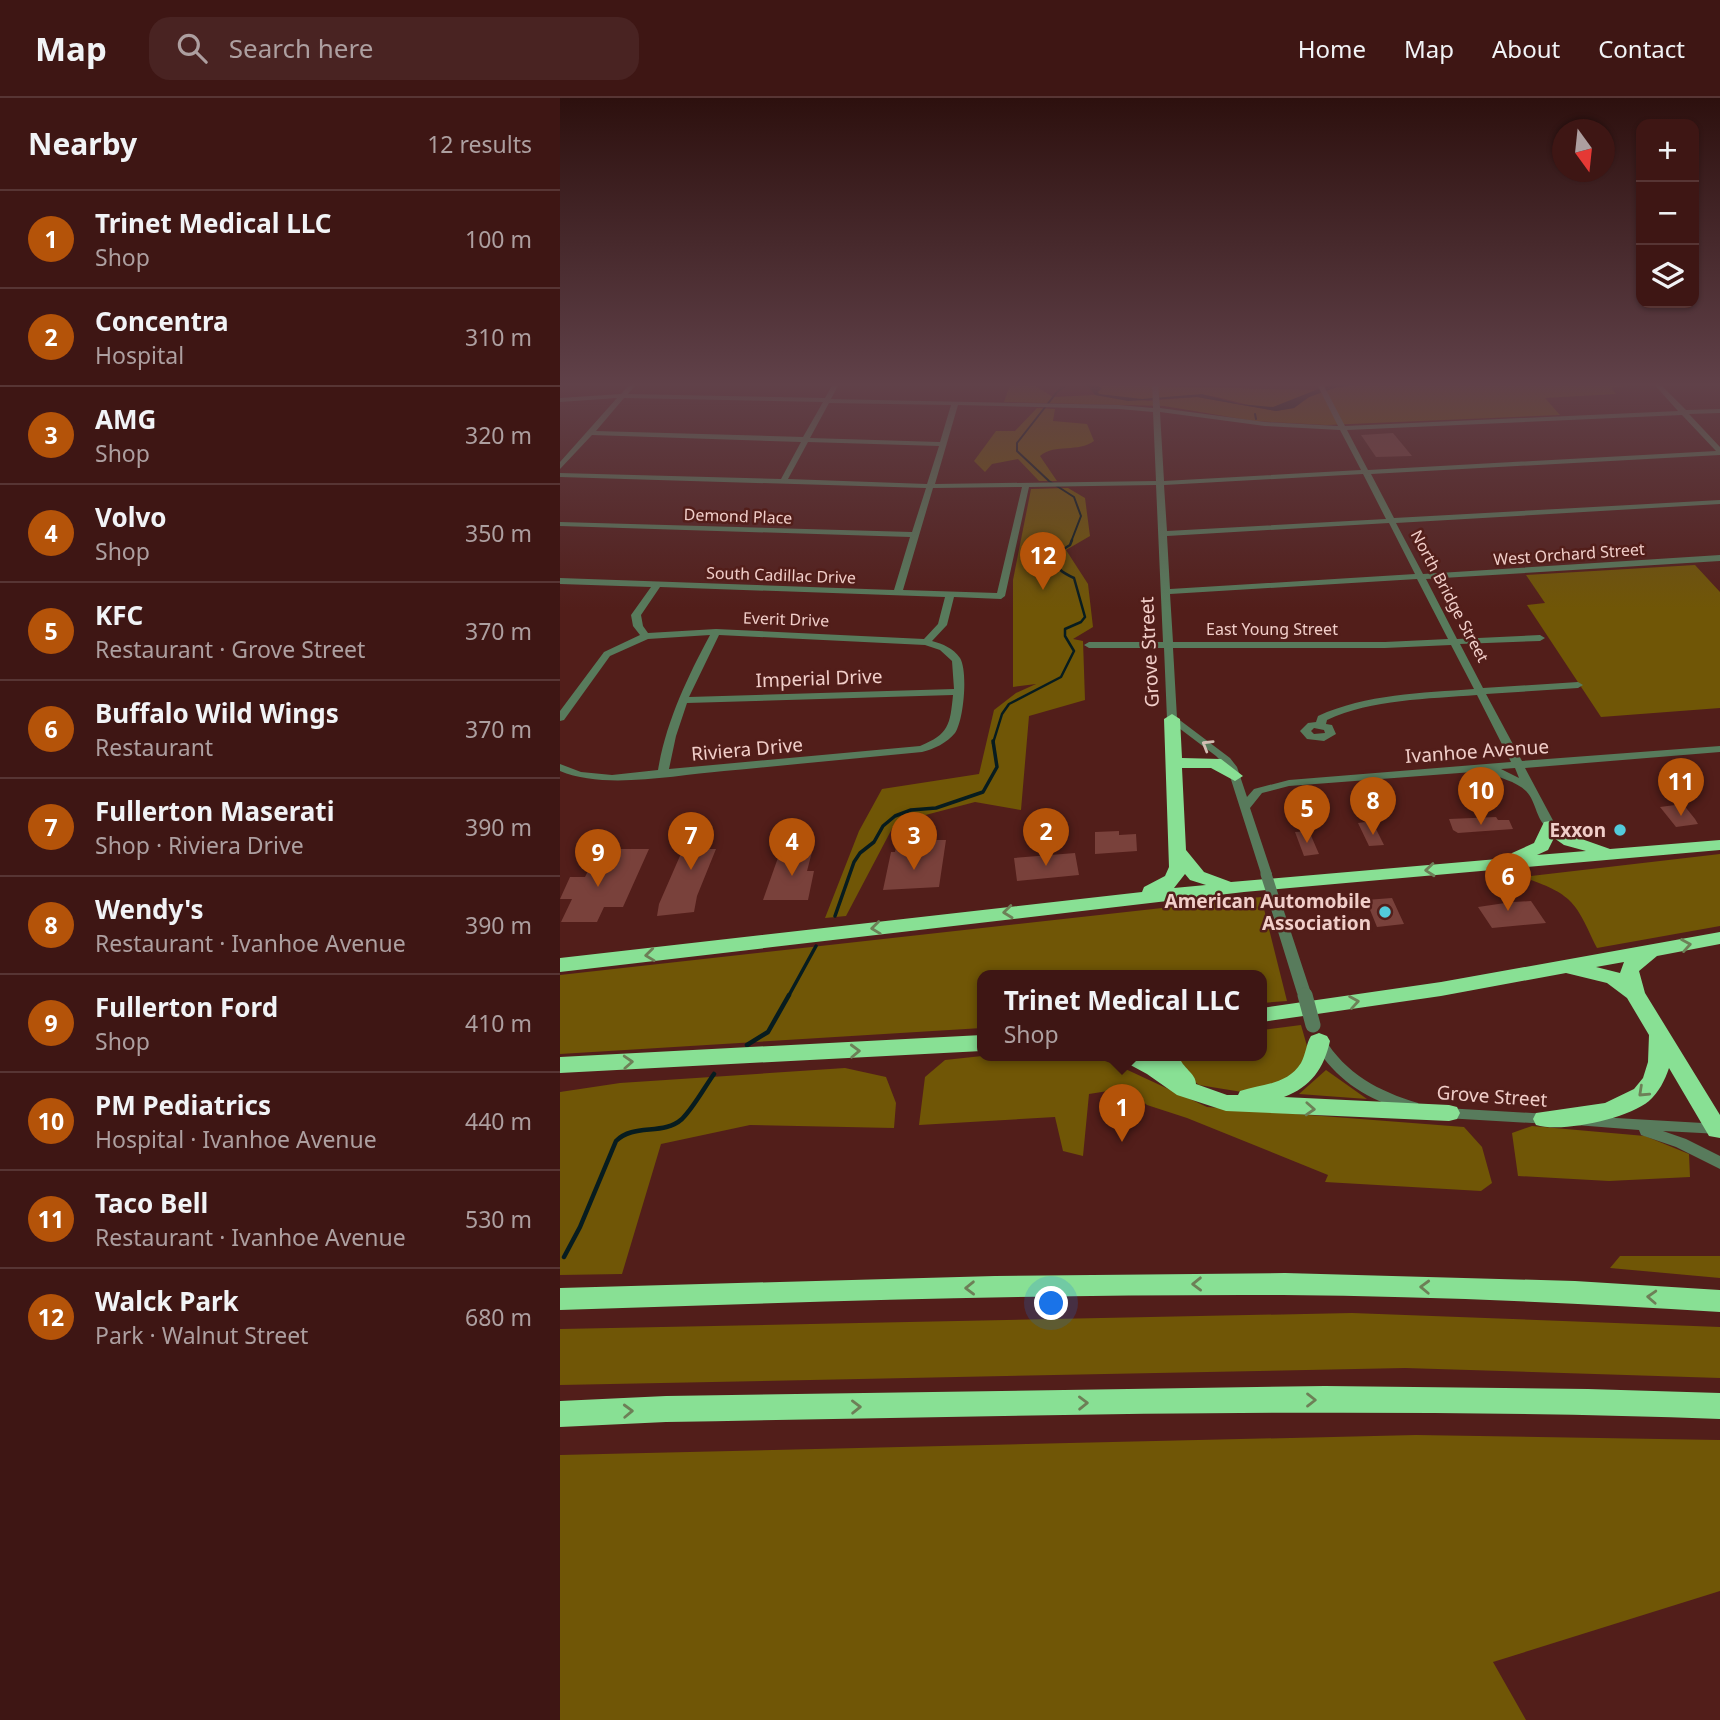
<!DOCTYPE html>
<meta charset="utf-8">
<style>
:root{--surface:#3e1614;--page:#492322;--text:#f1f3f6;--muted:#ad9fa0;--line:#573534;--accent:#b45309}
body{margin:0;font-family:"Noto Sans",sans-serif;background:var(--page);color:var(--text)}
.controls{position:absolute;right:21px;top:21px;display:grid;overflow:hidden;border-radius:14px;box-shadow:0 2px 5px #0004}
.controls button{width:63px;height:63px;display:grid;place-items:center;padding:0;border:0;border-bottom:2px solid var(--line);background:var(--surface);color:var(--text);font:35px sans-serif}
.compass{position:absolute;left:992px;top:21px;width:63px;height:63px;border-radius:50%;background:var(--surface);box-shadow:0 2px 5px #0004;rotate:165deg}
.you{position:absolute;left:492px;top:1206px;width:24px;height:24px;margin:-18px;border:5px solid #fff;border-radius:50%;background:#1a73e8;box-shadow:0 0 0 10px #1a73e833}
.badge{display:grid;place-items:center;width:46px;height:46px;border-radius:50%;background:var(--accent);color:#fff;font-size:23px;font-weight:700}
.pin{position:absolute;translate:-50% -58px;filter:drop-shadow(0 2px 4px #0008)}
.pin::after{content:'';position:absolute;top:37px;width:24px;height:21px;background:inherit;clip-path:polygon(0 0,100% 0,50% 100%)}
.popup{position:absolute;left:417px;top:872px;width:290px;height:91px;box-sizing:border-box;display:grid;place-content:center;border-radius:14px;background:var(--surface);filter:drop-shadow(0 2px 5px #0005);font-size:23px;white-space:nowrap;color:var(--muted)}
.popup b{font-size:26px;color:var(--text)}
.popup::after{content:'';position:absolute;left:50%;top:100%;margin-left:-14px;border:14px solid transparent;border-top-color:var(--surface)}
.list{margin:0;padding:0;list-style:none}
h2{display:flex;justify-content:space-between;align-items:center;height:91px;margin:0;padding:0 28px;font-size:30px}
h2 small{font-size:23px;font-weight:400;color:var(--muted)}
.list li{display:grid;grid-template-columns:46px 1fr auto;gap:21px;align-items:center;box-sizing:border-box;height:98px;padding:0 28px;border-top:2px solid var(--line)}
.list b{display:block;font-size:26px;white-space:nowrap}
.list p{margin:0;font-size:23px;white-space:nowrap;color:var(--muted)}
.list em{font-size:23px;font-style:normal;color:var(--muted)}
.icon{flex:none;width:38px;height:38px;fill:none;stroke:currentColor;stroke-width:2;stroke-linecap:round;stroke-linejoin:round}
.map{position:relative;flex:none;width:1160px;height:1622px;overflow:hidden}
header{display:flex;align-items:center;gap:42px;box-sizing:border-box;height:98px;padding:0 35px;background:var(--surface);border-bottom:2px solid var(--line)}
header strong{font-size:33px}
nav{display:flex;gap:38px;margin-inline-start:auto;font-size:24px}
.search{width:490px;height:63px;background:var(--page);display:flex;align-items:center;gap:18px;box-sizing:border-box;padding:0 24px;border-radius:21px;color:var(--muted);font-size:26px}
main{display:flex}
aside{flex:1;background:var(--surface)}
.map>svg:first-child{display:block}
.green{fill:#705606}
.water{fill:#071c1f}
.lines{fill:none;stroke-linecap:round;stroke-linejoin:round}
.stream-far3{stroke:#071c1f;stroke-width:2}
.stream-far2{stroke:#071c1f;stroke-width:2.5}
.stream-far1{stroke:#071c1f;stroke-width:3.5}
.stream{stroke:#071c1f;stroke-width:4.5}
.building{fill:#79413b}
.minor{fill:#587b5c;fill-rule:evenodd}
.highway{fill:#88e094;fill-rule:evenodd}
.minor-bridge-far1{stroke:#587b5c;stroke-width:11}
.minor-bridge{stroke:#587b5c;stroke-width:15}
.oneway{stroke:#d2bdb3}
.oneway2{stroke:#6d7f57}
.poi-dot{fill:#53cbdb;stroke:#521e1a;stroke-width:2.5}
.labels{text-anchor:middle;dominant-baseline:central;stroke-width:5;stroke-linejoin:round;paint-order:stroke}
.far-street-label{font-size:16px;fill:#f1cec9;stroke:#521e1a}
.street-label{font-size:19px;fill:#f1cec9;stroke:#521e1a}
.poi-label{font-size:19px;font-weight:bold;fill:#f1cec9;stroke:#521e1a;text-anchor:end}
</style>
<header>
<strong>Map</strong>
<div class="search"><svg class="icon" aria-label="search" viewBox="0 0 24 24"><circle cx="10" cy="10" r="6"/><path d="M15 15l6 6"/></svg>Search here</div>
<nav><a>Home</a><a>Map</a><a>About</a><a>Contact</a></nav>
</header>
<main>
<aside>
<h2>Nearby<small>12 results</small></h2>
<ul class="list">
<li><span class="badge">1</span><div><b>Trinet Medical LLC</b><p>Shop</p></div><em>100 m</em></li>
<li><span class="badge">2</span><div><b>Concentra</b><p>Hospital</p></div><em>310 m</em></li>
<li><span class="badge">3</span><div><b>AMG</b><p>Shop</p></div><em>320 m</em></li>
<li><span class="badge">4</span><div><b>Volvo</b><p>Shop</p></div><em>350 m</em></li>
<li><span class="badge">5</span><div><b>KFC</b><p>Restaurant · Grove Street</p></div><em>370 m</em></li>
<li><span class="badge">6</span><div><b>Buffalo Wild Wings</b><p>Restaurant</p></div><em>370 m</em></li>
<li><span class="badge">7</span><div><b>Fullerton Maserati</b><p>Shop · Riviera Drive</p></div><em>390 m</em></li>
<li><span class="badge">8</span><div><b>Wendy's</b><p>Restaurant · Ivanhoe Avenue</p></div><em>390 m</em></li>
<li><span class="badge">9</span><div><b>Fullerton Ford</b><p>Shop</p></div><em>410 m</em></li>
<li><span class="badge">10</span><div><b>PM Pediatrics</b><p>Hospital · Ivanhoe Avenue</p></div><em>440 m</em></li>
<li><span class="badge">11</span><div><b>Taco Bell</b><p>Restaurant · Ivanhoe Avenue</p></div><em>530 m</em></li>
<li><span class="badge">12</span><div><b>Walck Park</b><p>Park · Walnut Street</p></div><em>680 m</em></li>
</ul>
</aside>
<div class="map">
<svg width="1160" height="1622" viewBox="0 0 1160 1622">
<rect width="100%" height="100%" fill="#521e1a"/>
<path class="green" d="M451,284H469L493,299L535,297L588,303L637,299L716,313L734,310L749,299L771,291L809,284H1094L1097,287L1051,289L1056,296L985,300L1000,317L767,327L694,323L604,308L444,304Z
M524,284H589V288L755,292C743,298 729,308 715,309C689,312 665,297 640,297C613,296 559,310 537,294L541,291Z
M477,310L495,311L493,323L527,326L534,343C518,355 496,345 480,358L497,383H479L458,361L432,366L425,374L414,363L436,333H455Z
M508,390L525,400L530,438L506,452L528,486L533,529L513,541L523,543L525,602L469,618L461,712L415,704L335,725L286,818L265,820L299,733L322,691L419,676L434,612L456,595L476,586L453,589V482L471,391Z
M1135,467L1160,494V610L1041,619L967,507L985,505L966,477Z
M1160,756V828L1037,850C1017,809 1016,798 971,782V778Z
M701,799L727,903L702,905V878H422V930L0,956V877Z
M741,927L749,955L736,977L714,990L682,994L639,987L618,971L620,958H702V932Z
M422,958H531L559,968L647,1009L904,1029L922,1049L932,1085L921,1093L765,1084L768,1077L627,1020L587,1007L567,990L529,996L523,1058L503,1053L495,1019L359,1027L365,979L385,962Z
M285,970L326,979L336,1005L334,1030L190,1027L101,1046L62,1176L0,1177V994L60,985Z
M766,972L807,1001L739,996Z
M972,1028L1085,1038L1129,1056L1130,1079L1049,1083L958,1078L952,1035Z
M1060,1158H1160V1180L1050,1170Z
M792,1215L1160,1229V1280L845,1270L0,1287V1231Z
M856,1337L1160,1342V1493L933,1564L966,1622H0V1357Z"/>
<path class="water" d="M508,284L534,286L542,290L538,294L539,296L582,301L642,296L679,306L713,309L771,286L822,284L777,289L749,299L734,310L716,313L637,299L568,303L535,297L528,288Z"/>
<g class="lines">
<path class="stream-far3" d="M510,284L497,294L457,345V353L489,383L514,399L521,418L511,444
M695,316L696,321"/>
<path class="stream-far2" d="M433,645L442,616L449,606L501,579L514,553L505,538V531L521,524L525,519L514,480C503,475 494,470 494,457L510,447L512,442"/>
<path class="stream-far1" d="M275,818L294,764L300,755L314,744L323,728L335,718L351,712L376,710L423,694L437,669L433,643
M228,899L256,848"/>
<path class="stream" d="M187,947L208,934L229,897
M4,1159L20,1129L56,1043C74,1025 103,1038 122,1021C134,1009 144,990 154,976"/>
</g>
<path class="building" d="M833,335L852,358L816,359L801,337Z
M1123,706L1135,721L1138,726L1116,729L1100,709Z
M936,719L938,722H949L953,731L898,735L893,732L889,721Z
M812,723L824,747L809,748L798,725Z
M559,733V737L576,736L577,753L535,756V734Z
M749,733L759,756L744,758L735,734Z
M376,742H386L379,789L323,792L331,754H335L337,744Z
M39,751H89L63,809H44L37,824H1L12,801H0L10,779H25Z
M123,751H156L137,798L134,814L97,818L99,806Z
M220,754H252L247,773H254L248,802H203Z
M515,755L519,777L457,783L454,760Z
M945,787L953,804L971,803L986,825L932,830L918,809L945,805L940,789Z
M832,800L844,826L817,829L806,802Z"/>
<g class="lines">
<path class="minor" d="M72,284H78L68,296L265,300L274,284H280L271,301L559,307L593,310L592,284H598L600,310L705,324L778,328L756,284H762L785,328L1118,313L1092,284H1098L1126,312L1160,311V315L1129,316L1160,349V357L811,376L834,420L1160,402V406L836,425L863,476L1160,457V463L866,481L897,541L980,537L985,540L980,543L900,546L923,590L1018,584L1023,587L1018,590L926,596L962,663L1160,648V654L965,670L996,728L990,731C976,725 977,704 966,693C956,683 938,680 926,673L729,688L702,695L690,710L712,776L710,779H702L667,669L656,658L607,621L604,550H529L524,547L529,544H603L596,387L469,389L445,498L441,501L394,499L387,527L372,543C383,546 393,550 400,560C408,573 404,622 395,635C387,645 374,651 362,654C296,660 230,667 164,673C115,677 45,692 0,673V666L21,674L52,677L98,672C106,624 127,580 150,537L88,541L50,558L4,622L0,623V613L44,554L80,537L73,528L71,517L91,489L0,486V480L334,492L350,439L0,428V424L352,434L366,390L0,379V375L221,381L241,344L32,337L0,371V364L57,300L0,304V300L61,296ZM64,300L263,304L243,339L36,333ZM269,305L391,307L380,344L250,340ZM398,307L559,311L593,314L596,383L375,386ZM600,314L705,328L780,332L801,372L604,383ZM1122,317L1156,353L808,372L787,332ZM248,344L379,348L367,386L228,381ZM803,376L826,421L607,433L604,387ZM462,389L437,495L343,492L373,390ZM829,425L855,476L610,491L607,438ZM857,481L888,541L825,544H613L610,496ZM100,489L385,499L378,526L364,541L156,531L88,535L83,528L81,517ZM159,537L365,547L380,552L392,563L394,591L129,599ZM891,547L914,591C862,595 806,596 758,618L756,624L748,625L740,633L747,641L764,643L776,636L772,627L766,626L767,622C812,601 868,601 917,597L951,664L729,682L694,691L687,699L677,669L670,660L617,620L613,550H825ZM393,597C390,627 389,636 360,648L109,671L116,638L127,605ZM754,630L764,632L765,635L754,636L751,633ZM955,670L959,680L941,671Z
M1153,284H1160V286L1154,285Z
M713,794L719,798L751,895L749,898H739L737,895L707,798Z
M759,938L764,940C786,976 818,993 858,1005L860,1009L858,1013C849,1015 840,1011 832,1008C797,996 771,975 752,943L754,940Z
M885,1010L989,1016L994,1017L996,1021L994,1025L989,1026L885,1020L880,1019L878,1015L880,1011Z
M1021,1018L1160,1026V1036L1103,1033L1126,1041L1160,1058V1071L1116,1049L1081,1037L1079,1032L1016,1027L1014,1023L1016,1019Z"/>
<path class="highway" d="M612,616L620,621L622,660L661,661L683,678L675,683L651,670H622L626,752L644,774L671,784L949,760L952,755L974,745L984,724L990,723L1016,739L1050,751L1160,742V752L684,794L0,874V860L582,794L584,789L605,778L609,769L604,621ZM994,740L1004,747L1026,753L977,757L988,752ZM625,776L630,782L646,787L614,790Z
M1160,834V846L1097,858L1079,873L1085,895L1160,1017V1040L1149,1038L1109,970C1105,982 1099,994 1089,1003C1067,1021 1002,1035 976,1027L973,1021L976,1015L1045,1005L1074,991L1083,980L1088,964L1089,937L1067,900L1047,885L1006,875L881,898L702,924V910L881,884ZM1064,864L1060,875L1036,869Z
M759,935L767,938L770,943C764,970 751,989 724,999L889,1007L897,1009L900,1015L897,1021L889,1023L666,1013L617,997L587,976L563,963L560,958H590L598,962L597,958H619C622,970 636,975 636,986L667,997H678L680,993C702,986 727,987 741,965C746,956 746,946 751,938Z
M422,937V953L0,975V959Z
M725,1175L1015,1183L1160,1192V1214C1014,1205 869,1198 723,1197C482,1196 241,1204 0,1212V1190L435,1178Z
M765,1288L1028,1291L1160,1295V1321C809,1308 457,1318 106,1324L0,1329V1303L106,1298Z"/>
<path class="minor-bridge-far1" d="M706,776L713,798
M744,895L745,899"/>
<path class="minor-bridge" d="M745,897L753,927"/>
</g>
<defs><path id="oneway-chevron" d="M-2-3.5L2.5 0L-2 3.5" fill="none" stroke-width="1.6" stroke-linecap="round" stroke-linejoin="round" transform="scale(1.75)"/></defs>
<use class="oneway" href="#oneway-chevron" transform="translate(647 647) rotate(-149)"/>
<g class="oneway2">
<use href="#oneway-chevron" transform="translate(870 772) rotate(175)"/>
<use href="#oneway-chevron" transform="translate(448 814) rotate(174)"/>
<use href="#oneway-chevron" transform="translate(316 830) rotate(173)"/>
<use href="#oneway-chevron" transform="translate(1126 847) rotate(-10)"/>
<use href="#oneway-chevron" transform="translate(90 857) rotate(173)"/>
<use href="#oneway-chevron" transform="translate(794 904) rotate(-9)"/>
<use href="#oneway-chevron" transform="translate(295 953) rotate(-2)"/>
<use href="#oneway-chevron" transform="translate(68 964) rotate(-3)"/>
<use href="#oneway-chevron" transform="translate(1083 994) rotate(137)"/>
<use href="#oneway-chevron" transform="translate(750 1011) rotate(3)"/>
<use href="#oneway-chevron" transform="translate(637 1186) rotate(179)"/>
<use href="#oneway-chevron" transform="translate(865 1189) rotate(-178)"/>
<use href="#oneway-chevron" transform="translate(410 1190) rotate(179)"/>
<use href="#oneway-chevron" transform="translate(1092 1199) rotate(-177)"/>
<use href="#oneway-chevron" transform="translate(751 1302)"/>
<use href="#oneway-chevron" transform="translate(523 1305) rotate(-1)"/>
<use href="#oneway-chevron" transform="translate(296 1309) rotate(-1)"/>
<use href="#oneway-chevron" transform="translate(68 1313) rotate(-2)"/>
</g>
<linearGradient id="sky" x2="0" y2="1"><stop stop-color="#2d100e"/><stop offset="0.56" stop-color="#604149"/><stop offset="1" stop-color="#604149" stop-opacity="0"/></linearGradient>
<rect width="1160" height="511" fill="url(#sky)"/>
<g class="poi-dot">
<circle cx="1060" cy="732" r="7"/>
<circle cx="825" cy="814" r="7"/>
</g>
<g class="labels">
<g class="far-street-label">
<text transform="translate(178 418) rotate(2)">Demond Place</text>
<text transform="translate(1009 456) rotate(-4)">West Orchard Street</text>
<text transform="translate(221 477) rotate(2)">South Cadillac Drive</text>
<text transform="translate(890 498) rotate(62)">North Bridge Street</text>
<text transform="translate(226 521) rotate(2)">Everit Drive</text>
<text x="712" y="531">East Young Street</text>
</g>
<g class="street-label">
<text transform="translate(589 554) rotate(-93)">Grove Street</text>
<text transform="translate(259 580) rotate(-2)">Imperial Drive</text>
<text transform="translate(187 651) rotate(-5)">Riviera Drive</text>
<text transform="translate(917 653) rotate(-4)">Ivanhoe Avenue</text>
<text transform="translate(932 998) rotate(4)">Grove Street</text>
</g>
<g class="poi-label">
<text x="1046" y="732">Exxon</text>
<text x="811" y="803">American Automobile<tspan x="811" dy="22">Association</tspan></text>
</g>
</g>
</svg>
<div class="controls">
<button>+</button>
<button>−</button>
<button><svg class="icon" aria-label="layers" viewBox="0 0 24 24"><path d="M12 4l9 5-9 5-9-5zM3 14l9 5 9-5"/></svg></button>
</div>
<svg class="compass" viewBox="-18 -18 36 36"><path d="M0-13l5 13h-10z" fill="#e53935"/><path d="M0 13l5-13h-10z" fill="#ad9fa0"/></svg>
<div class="you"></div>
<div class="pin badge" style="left:562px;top:1044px">1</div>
<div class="popup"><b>Trinet Medical LLC</b>Shop</div>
<div class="pin badge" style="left:486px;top:768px">2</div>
<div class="pin badge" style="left:354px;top:772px">3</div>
<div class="pin badge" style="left:232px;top:778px">4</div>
<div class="pin badge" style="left:747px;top:745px">5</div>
<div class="pin badge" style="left:948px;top:813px">6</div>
<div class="pin badge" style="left:131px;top:772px">7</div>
<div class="pin badge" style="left:813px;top:737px">8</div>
<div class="pin badge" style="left:38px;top:789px">9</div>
<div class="pin badge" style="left:921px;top:727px">10</div>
<div class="pin badge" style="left:1121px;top:718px">11</div>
<div class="pin badge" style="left:483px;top:492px">12</div>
</div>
</main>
